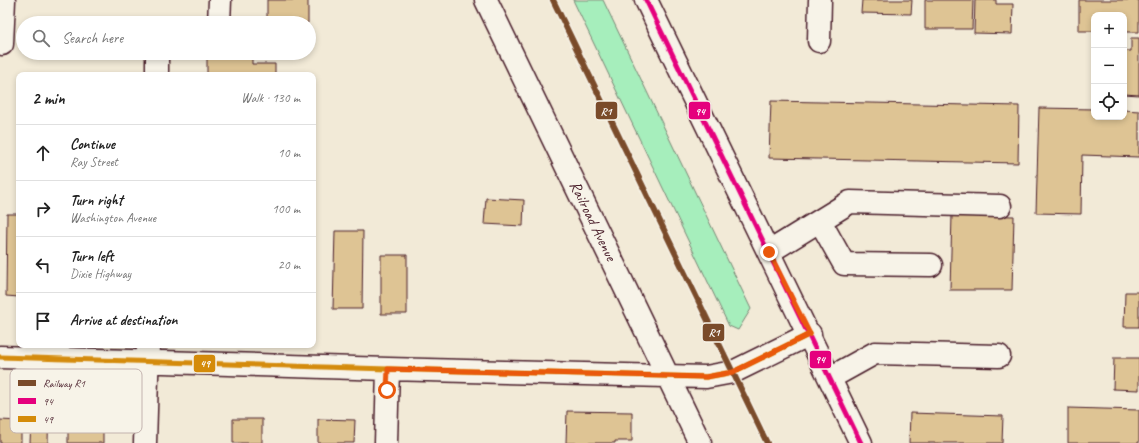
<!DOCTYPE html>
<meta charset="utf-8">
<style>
:root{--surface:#fff;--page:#f6f6f6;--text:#222;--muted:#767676;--line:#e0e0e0}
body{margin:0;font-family:Caveat,sans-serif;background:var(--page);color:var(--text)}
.controls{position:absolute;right:12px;top:12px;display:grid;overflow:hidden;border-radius:8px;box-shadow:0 2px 6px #0003}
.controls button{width:36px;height:36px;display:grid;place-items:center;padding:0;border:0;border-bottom:1px solid var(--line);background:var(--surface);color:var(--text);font:20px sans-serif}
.stop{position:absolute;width:12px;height:12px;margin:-9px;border:3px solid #ea580c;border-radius:50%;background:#fff}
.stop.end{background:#ea580c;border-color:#fff;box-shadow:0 1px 4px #0008}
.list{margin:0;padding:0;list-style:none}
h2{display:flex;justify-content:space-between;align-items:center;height:52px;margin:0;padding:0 16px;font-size:17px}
h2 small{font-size:13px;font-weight:400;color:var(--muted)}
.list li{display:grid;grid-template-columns:26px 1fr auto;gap:12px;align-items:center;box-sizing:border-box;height:56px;padding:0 16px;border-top:1px solid var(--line)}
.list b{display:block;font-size:15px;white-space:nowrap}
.list p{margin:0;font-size:13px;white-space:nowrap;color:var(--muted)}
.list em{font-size:13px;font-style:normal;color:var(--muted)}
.icon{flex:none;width:22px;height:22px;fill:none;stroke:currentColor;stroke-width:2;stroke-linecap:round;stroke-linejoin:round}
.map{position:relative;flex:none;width:1139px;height:443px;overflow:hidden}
.search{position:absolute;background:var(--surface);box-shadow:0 2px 6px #0003;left:16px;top:16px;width:300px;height:44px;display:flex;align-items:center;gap:10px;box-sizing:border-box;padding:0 14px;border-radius:22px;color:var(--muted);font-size:15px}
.panel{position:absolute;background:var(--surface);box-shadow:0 2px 6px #0003;left:16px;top:72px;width:300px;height:276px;border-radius:8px}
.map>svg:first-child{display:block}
.green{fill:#a6eebc;stroke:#788674}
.building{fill:#dec494;stroke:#4a1f2b}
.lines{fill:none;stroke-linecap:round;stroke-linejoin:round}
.minor-casing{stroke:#4a1f2b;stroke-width:25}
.major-casing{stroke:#4a1f2b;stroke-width:25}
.minor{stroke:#f7f3e8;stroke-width:22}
.major{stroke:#f7f3e8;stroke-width:22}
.bus-1-casing{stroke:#f7f3e8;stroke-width:8}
.bus-2-casing{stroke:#f7f3e8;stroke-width:8}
.bus-1{stroke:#e5007d;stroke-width:5}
.bus-2{stroke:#d48b09;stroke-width:5}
.rail-1-casing{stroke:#f7f3e8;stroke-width:9}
.rail-1{stroke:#7a4b2a;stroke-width:6}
.route{stroke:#ea580c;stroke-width:5}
.labels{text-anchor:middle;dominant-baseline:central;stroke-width:3;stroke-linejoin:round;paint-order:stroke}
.street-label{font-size:16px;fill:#4a1f2b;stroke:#f7f3e8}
.key{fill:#f7f3e8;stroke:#c3b3af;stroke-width:1}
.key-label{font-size:11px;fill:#4a1f2b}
.line-badge{stroke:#f7f3e8;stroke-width:1.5}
.badge-label{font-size:11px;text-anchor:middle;font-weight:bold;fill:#fff}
</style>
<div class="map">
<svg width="1139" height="443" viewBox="0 0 1139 443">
<rect width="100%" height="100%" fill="#f2ead7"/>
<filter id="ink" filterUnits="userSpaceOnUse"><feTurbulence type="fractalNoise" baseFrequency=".025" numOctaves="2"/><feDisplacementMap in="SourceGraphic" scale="8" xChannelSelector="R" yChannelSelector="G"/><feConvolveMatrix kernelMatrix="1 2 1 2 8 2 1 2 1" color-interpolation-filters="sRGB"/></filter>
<g filter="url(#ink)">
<path class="green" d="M573,0H603L751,309L738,330L729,326Z"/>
<path class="building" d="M267,0H308V23H267Z
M862,0H912L911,14L861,13Z
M925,0H973L972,29H925Z
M975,0H996V4H1013L1012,34L974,33Z
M1079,0H1139V32H1124V15H1094V31H1079Z
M1131,38H1139V95L1124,94V51H1131Z
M207,53H252V64H275V75H207Z
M771,101L1019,106L1018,163L769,158Z
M1039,108L1094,109V117H1124V110L1139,111V157L1082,155L1081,214L1036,213Z
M486,198L524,200L523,226L484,224Z
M7,214H19V297L6,296Z
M952,215L1014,216L1012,290H950Z
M335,231H363L362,309H333Z
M381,255H407V314H381Z
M1125,292H1139V327H1124Z
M1114,358H1139V390L1113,389Z
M32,399H49L48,443H30Z
M1068,408L1139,410V443H1068Z
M68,411H103V443H68Z
M567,411L632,412V441H615V443H566Z
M910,413L1003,416L1002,443H909Z
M233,419H262V443H233Z
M318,419L355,420L354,443H318Z
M0,420L21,421V443H0Z"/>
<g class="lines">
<g class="minor-casing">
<path id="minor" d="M486,0L700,443
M219,23L220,0
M819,41L820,0
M2,44L4,0
M157,75V53
M820,221L844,264L931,265
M769,252L850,202L1000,206
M0,357L388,369L706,377L733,372L810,334
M830,378L875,353L999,356
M145,443L148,345
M386,443L388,369"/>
</g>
<g class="major-casing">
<path id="major" d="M646,0L861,443"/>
</g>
<use href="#minor" class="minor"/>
<use href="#major" class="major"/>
<g class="bus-1-casing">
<path id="bus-1" d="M646,0L861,443"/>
</g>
<g class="bus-2-casing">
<path id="bus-2" d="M0,357L388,369L706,377L733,372L810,334"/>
</g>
<use href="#bus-1" class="bus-1"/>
<use href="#bus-2" class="bus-2"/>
<g class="rail-1-casing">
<path id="rail-1" d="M553,0L767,443"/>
</g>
<use href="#rail-1" class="rail-1"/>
</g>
</g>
<g class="lines" filter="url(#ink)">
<path class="route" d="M387,390L388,369L706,377L733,372L810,334L769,252"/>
</g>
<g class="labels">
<g class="street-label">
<text transform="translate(593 221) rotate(64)">Railroad Avenue</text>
</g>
</g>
<rect x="10" y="369" width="132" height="64" rx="6" class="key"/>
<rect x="18" y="380" width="18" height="6" fill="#7a4b2a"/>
<rect x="18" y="398" width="18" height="6" fill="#e5007d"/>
<rect x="18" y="416" width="18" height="6" fill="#d48b09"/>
<g class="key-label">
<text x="43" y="387">Railway R1</text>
<text x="43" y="405">94</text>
<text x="43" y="423">49</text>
</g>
<g class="line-badge">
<rect x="595" y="101" width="23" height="19" rx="4" fill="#7a4b2a"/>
<rect x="688" y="101" width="23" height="19" rx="4" fill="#e5007d"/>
<rect x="702" y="323" width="23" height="19" rx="4" fill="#7a4b2a"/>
<rect x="809" y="350" width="23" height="19" rx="4" fill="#e5007d"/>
<rect x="193" y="354" width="23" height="19" rx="4" fill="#d48b09"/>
</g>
<g class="badge-label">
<text x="606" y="115">R1</text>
<text x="700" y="115">94</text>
<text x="714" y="336">R1</text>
<text x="820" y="363">94</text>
<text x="205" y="367">49</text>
</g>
</svg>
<div class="controls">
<button>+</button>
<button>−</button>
<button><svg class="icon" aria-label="locate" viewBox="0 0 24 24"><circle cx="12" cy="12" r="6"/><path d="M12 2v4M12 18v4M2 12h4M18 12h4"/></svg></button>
</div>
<div class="stop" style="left:387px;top:390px"></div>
<div class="stop end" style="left:769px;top:252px"></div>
<div class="search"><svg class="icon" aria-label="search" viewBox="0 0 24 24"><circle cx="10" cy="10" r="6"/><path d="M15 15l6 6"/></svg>Search here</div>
<section class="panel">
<h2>2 min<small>Walk · 130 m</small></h2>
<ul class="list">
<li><svg class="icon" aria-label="ahead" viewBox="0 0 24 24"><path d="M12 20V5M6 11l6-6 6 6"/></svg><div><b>Continue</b><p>Ray Street</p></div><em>10 m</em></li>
<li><svg class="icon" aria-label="right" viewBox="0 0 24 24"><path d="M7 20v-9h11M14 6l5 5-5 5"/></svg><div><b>Turn right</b><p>Washington Avenue</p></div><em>100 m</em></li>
<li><svg class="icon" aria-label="left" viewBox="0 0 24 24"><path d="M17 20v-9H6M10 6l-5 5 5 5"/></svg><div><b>Turn left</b><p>Dixie Highway</p></div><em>20 m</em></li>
<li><svg class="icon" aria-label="arrive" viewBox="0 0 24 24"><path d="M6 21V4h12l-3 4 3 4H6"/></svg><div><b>Arrive at destination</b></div></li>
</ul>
</section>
</div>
